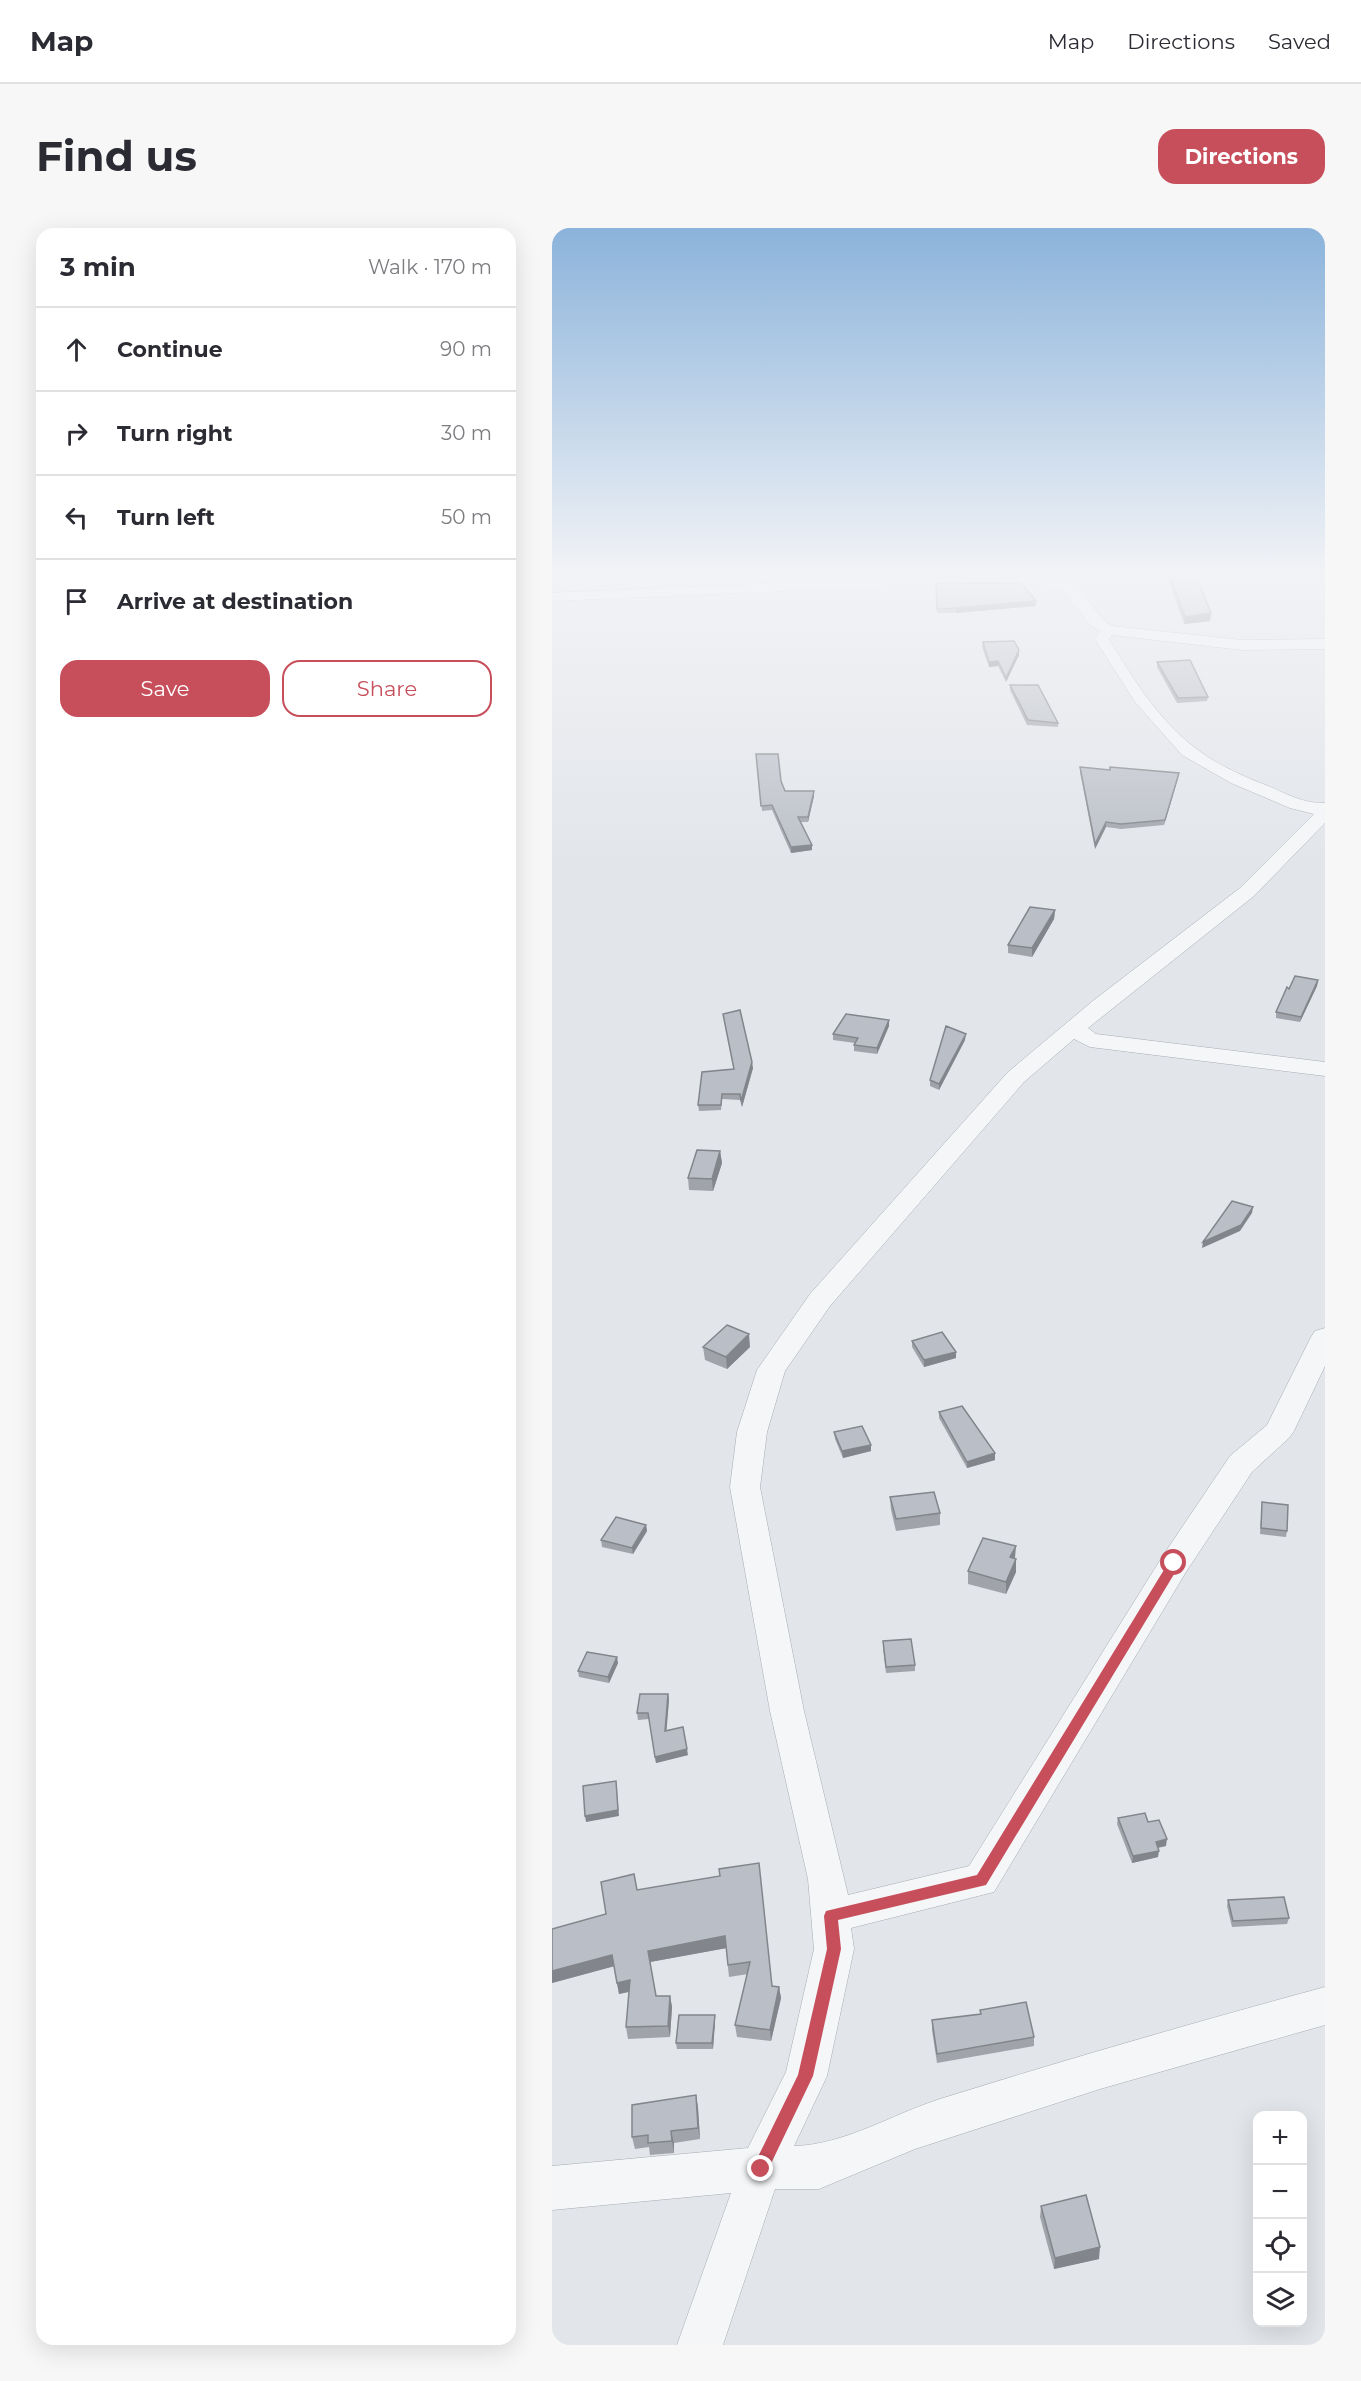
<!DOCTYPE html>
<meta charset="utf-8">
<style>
:root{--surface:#fff;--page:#f7f7f7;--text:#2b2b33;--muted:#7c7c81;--line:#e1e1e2;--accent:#c74f5c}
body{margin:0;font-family:Montserrat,sans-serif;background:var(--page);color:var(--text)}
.controls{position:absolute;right:18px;bottom:18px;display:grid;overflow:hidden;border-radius:12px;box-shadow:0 6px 24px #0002}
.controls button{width:54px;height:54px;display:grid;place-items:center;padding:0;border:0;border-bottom:2px solid var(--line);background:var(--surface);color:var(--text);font:30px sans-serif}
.stop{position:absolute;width:18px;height:18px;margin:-14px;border:4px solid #c74f5c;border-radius:50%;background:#fff}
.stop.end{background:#c74f5c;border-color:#fff;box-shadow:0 2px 6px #0008}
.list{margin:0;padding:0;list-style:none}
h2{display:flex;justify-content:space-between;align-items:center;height:78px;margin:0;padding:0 24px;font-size:26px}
h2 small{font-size:20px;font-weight:400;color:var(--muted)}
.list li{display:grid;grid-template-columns:39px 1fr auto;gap:18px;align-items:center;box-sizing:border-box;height:84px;padding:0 24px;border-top:2px solid var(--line)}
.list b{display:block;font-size:22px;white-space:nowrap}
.list em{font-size:20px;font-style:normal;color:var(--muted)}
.actions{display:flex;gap:12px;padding:18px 24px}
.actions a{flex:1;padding:14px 0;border:2px solid var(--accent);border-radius:18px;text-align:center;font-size:21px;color:var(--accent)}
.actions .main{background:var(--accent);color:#fff}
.icon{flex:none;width:33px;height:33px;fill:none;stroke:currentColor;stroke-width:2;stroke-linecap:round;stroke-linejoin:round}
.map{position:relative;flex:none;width:773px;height:2117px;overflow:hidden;border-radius:18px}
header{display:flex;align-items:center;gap:36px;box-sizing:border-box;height:84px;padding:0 30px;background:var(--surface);border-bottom:2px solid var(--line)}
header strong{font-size:28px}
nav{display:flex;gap:33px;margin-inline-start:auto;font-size:21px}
.intro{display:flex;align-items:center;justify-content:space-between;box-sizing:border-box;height:144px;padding:0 36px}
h1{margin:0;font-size:42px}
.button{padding:15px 27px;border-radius:18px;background:var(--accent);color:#fff;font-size:21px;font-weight:700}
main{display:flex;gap:36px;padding:0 36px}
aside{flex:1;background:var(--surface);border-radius:18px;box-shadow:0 6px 24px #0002}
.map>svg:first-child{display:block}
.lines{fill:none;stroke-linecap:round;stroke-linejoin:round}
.street-casing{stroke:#a7acb4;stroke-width:1}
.street{fill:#f5f6f8;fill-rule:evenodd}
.wall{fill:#a0a3aa}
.shaded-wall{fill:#82858b}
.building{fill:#babec6;stroke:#82858b;stroke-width:1.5}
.route{fill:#c74f5c}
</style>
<header>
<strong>Map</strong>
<nav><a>Map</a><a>Directions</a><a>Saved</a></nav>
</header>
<div class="intro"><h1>Find us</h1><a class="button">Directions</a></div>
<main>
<aside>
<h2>3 min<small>Walk · 170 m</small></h2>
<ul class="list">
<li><svg class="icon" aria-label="ahead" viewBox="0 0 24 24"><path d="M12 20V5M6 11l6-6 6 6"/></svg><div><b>Continue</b></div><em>90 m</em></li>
<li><svg class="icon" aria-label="right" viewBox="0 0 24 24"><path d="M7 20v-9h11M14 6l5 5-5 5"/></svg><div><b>Turn right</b></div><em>30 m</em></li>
<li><svg class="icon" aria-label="left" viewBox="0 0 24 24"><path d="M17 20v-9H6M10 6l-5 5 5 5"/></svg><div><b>Turn left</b></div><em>50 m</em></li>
<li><svg class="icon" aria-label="arrive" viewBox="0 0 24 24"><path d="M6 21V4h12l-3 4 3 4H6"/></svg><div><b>Arrive at destination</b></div></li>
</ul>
<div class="actions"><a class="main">Save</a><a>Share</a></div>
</aside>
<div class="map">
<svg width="773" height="2117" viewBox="0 0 773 2117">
<rect width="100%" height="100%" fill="#e2e5ea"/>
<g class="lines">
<g class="street-casing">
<path id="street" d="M370,349C398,349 503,344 522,357C538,368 543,388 560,398L690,412L773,411V421L690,422L560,407L557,411C581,452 611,498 650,525C670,539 693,549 716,558C735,566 752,576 773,575V595L702,668L536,800L544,806L773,834V848L538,819L522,811L472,854L278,1078L233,1143L215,1204L208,1259L252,1483L296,1667L417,1638L612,1326L678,1228L715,1197L759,1109L763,1103L773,1100V1138L742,1203L737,1210L700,1244L634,1344L442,1664L299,1700L302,1721L275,1848L242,1918C292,1917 341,1886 388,1871C516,1831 644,1794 773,1759V1797L548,1861L363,1921L267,1961H223L171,2117H125L179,1965L0,1982V1938L196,1920L234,1844L262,1721L256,1651L218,1483L178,1259L185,1204L205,1142L258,1066L456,844L542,772L688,660L762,586L738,580L679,555L630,527L583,474L543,411L548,403L539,398L512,363L484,357H370L0,373V365Z"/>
</g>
<use href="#street" class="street"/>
</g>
<path class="wall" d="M384,343H473V347H384Z
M565,343H642L659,385L658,393L632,396L614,345L565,347Z
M384,355L484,378L404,385H385Z
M431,414L467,422V427L454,454L446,438L437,439L430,419Z
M605,434L656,469L655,473L625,475L605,439Z
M458,457L506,495V499L475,497L458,462Z
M204,526L233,563L262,568L256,594H249L260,622L239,625L220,582L210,583Z
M528,539L626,550L612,597L569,601L554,599L543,621L528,544Z
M503,682L502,691L480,729L456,725V717Z
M766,752L765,758L748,794L724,790V784L737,761Z
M171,786L201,840L190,879L188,872L170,871L169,882L147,883L146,877L182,841Z
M337,798L325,826L302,823V817L303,815L281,812V806Z
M413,812L387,862L378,858V852Z
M168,923L170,935L161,963L137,962L136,950Z
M360,1113L404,1124V1130L372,1139L360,1119Z
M151,1119H198L175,1141L153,1132Z
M387,1184L443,1225V1232L415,1240L387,1190Z
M282,1204L319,1223L291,1230L283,1211Z
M338,1269L388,1285V1297L344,1303L339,1282Z
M710,1274L735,1303L734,1309L708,1306Z
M94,1297L95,1303L81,1326L50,1319L49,1312Z
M463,1330L464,1344L454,1366L416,1356V1343Z
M331,1420L363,1437V1443L334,1445Z
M66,1435L57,1455L27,1449L26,1443Z
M116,1466L117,1472L114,1502L136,1527L104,1535L97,1491L86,1492L85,1485Z
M566,1590L596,1594L614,1618L606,1620V1629L580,1635L565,1596Z
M168,1648L220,1758L227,1759L229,1770L219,1813L185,1809L183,1797L196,1746L177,1749L174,1720L98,1734L104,1768H118L120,1779L118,1809L76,1811L74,1799L77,1764L67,1766L62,1738L0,1755L54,1686L85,1662Z
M676,1672L737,1690L735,1696L680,1699L675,1678Z
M428,1782L482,1809V1818L385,1835L380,1802V1792L428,1786Z
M163,1787V1794L161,1821H125L124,1815Z
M144,1867L146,1880L148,1911L122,1915V1925L98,1927L97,1919L83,1921L80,1909Z
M489,1978L547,2031L502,2041L488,1989Z"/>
<path class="shaded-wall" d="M484,373V378L404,385V380Z
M659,385L658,393L632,396L633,389Z
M467,422V427L454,454V450Z
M446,433V438L437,439V434Z
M627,545L626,550L612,597L613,592Z
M262,563V568L256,594V589Z
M554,594V599L543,621V616Z
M260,617V622L239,625V619Z
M503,682L502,691L480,729V720Z
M766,752L765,758L748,794L749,789Z
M337,792V798L325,826V820Z
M414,806L413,812L387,862V856Z
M200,834L201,840L190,879L189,873Z
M168,923L170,935L161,963L160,951Z
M701,979L700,985L688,1003L650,1020L651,1014Z
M197,1106L198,1119L175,1141L174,1129Z
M404,1124V1130L372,1139V1132Z
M319,1217V1223L291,1230L290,1223Z
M443,1225V1232L415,1240V1234Z
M94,1297L95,1303L81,1326L80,1320Z
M464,1318L463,1330L458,1329Z
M464,1331V1344L454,1366V1354Z
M65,1429L66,1435L57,1455L56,1449Z
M116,1466L117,1472L114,1509L113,1503Z
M135,1521L136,1527L104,1535L103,1529Z
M64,1553L67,1588L34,1594L33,1588Z
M615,1611L614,1618L603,1620L604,1614Z
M607,1623L606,1629L580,1635L581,1628Z
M173,1708L175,1720L98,1734L96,1723Z
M60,1727L63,1738L0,1755V1743Z
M78,1752L80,1763L67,1766L65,1755Z
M227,1759L229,1770L219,1813L218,1802Z
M118,1768L120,1779L118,1809L116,1798Z
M163,1787V1794L161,1821L160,1815Z
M144,1867L146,1880L148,1911L146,1900Z
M119,1903L122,1915V1925L120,1913Z
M548,2019L547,2031L502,2041L503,2030Z"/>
<path class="building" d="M616,343H642L659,385L633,389Z
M384,355H469L484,373L404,380L385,381Z
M462,413L467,422L454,450L446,433L437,434L431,414Z
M638,432L656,469L626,470L605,434Z
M458,457H486L506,495L476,492Z
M204,526H226L229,553L233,563H262L256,589H246L260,617L239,619L220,577L209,578Z
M528,539L558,542V539L627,545L613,592L569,596L554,594L543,616Z
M478,679L503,682L480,720L456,717Z
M743,748L766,752L749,789L724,784L735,759L737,761Z
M188,782L200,834L189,873L188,866H170L169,877H146L150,844L182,841L171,786Z
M294,786L337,792L325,820L302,817L306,810L281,806Z
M394,798L414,806L387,856L378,852Z
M145,922L168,923L160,951L136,950Z
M680,973L701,979L689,997L651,1014Z
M175,1097L197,1106L174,1129L151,1119Z
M390,1104L404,1124L372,1132L360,1113Z
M410,1178L443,1225L415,1234L387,1184Z
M310,1198L319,1217L290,1223L282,1204Z
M382,1264L388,1285L344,1291L338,1269Z
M710,1274L736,1277L735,1303L709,1300Z
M64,1289L94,1297L80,1320L49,1312Z
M431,1310L464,1318L458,1329L464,1331L454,1354L416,1343Z
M359,1411L363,1437L334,1439L331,1413Z
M35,1424L65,1429L56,1449L26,1443Z
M88,1466H116L113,1503L131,1499L135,1521L103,1529L96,1485H85Z
M64,1553L66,1582L33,1588L31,1558Z
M593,1585L596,1594L607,1592L615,1611L604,1614L607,1623L581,1628L566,1590Z
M207,1635L220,1758L227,1759L218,1802L183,1797L198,1734L176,1737L173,1708L96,1723L104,1768H118L116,1798L74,1799L78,1752L65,1755L60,1727L0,1743V1701L54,1686L49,1654L82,1646L85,1662L168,1648L167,1641Z
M732,1669L737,1690L681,1693L676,1672Z
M474,1774L482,1809L385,1826L380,1792L429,1786L428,1782Z
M127,1787H163L160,1815H124Z
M144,1867L146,1900L119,1903L120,1913L96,1915V1907L80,1909V1877Z
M534,1967L548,2019L503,2030L489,1978Z"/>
<linearGradient id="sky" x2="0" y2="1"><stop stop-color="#8bb3db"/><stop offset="0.54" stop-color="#f2f3f6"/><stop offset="1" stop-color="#f2f3f6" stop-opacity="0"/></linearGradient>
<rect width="773" height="639" fill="url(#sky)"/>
<path class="route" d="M622,1331L628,1335L627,1338L434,1657L286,1692L289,1721L261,1848L214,1946L209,1948L203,1946L201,1941L203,1935L246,1847L275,1721L272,1688L274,1683L425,1647L618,1332Z"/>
</svg>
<div class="controls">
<button>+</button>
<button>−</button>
<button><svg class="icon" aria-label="locate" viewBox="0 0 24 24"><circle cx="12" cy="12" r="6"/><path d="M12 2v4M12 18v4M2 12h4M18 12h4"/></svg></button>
<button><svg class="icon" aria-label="layers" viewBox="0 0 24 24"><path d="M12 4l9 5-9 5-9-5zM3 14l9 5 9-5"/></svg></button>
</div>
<div class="stop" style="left:622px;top:1335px"></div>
<div class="stop end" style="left:209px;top:1941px"></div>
</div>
</main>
